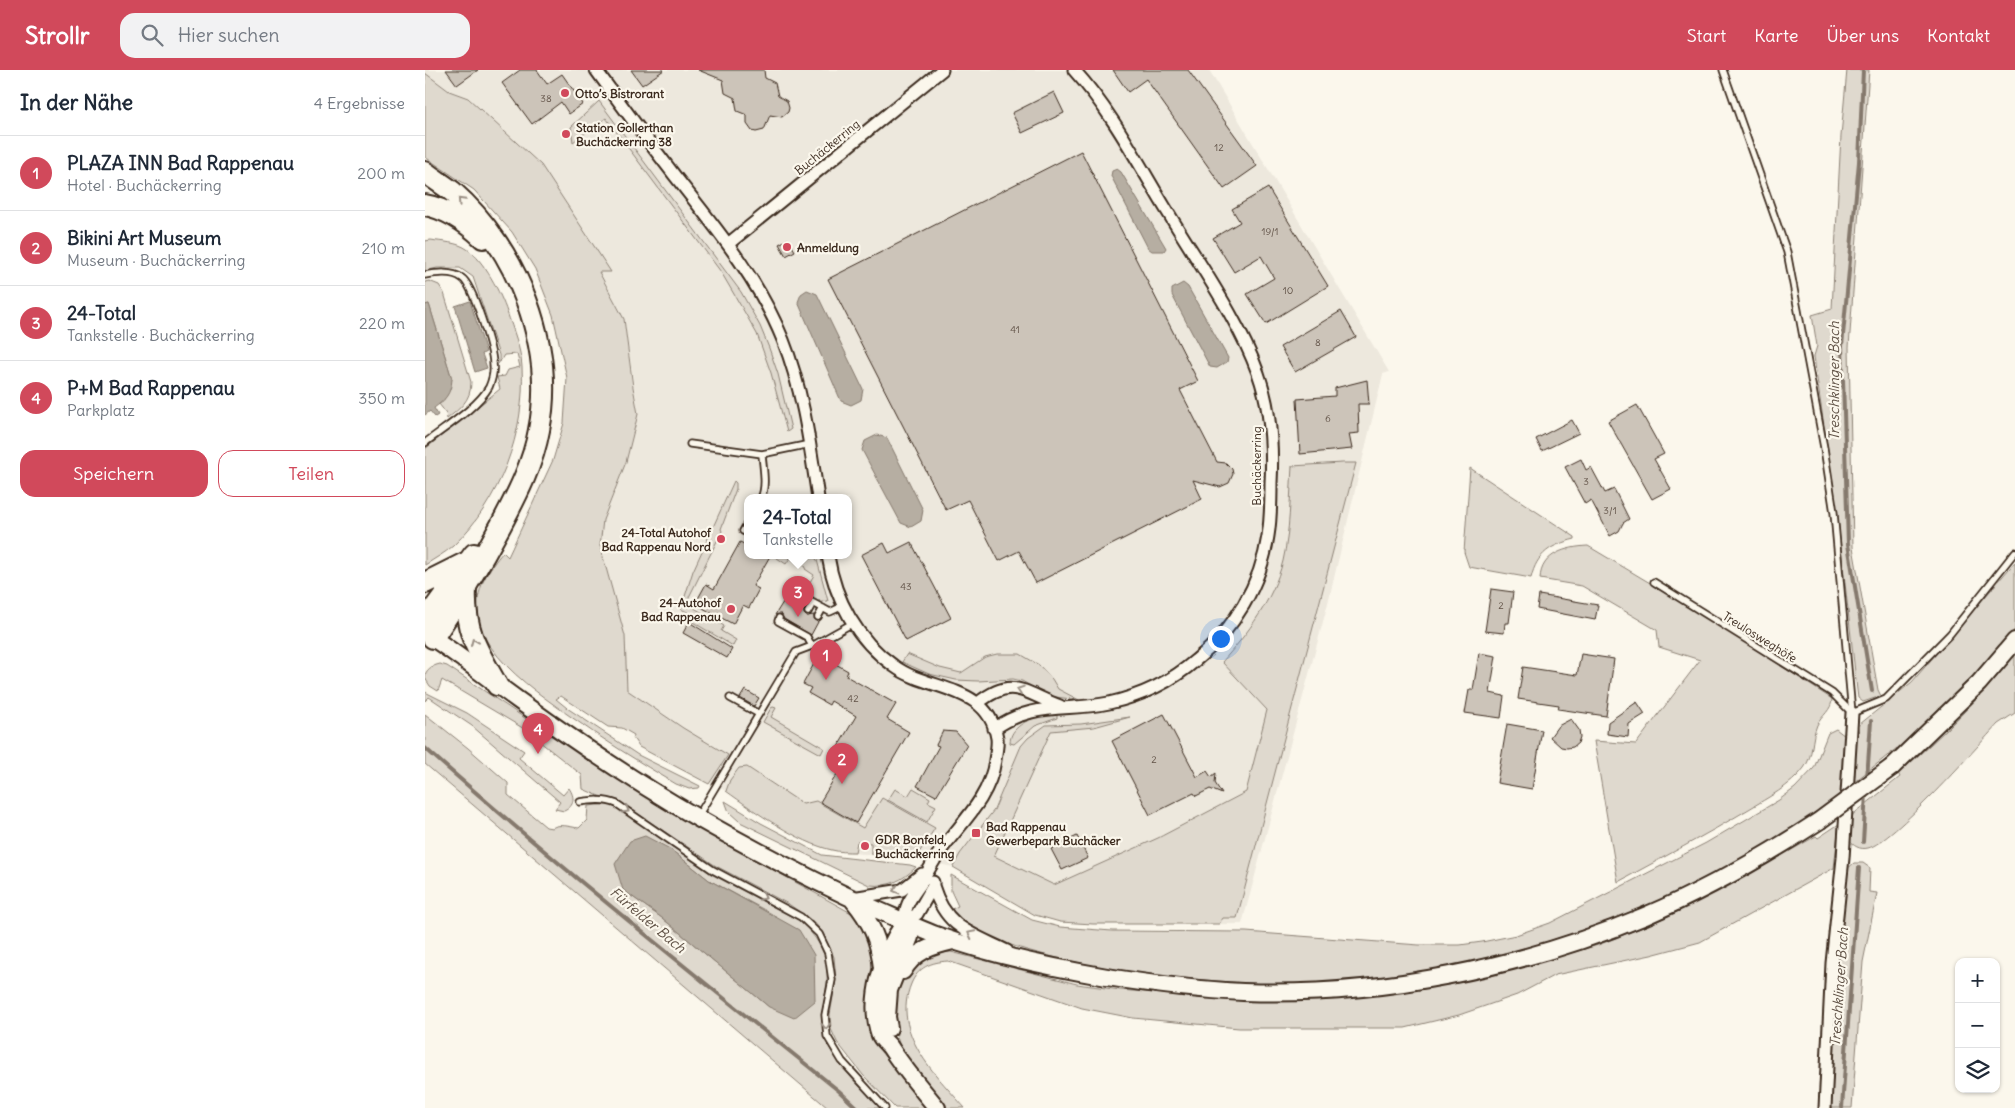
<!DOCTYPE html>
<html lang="de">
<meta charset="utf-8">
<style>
:root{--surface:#fff;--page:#f2f2f3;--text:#1f2937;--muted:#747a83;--line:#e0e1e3;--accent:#d1495b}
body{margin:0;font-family:Delius,sans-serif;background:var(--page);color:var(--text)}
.controls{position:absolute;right:15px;bottom:15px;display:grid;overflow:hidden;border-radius:10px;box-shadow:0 1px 4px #0004}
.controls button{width:45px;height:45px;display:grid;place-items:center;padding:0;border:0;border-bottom:1px solid var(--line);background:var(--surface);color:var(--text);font:25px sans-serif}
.you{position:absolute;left:795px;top:568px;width:18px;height:18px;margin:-12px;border:4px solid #fff;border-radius:50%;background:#1a73e8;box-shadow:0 0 0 8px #1a73e833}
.badge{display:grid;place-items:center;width:32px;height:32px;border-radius:50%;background:var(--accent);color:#fff;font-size:16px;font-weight:700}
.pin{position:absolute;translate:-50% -41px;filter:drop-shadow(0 1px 2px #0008)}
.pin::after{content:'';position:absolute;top:26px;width:18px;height:15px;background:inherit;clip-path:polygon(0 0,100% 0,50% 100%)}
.popup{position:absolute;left:319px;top:424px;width:108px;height:65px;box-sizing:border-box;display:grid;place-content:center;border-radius:10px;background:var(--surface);filter:drop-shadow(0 1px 4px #0005);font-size:16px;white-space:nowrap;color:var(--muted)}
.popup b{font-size:19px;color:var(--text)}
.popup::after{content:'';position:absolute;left:50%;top:100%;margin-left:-10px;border:10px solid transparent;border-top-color:var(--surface)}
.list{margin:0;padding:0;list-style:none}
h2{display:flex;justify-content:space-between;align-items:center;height:65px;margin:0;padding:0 20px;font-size:21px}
h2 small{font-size:16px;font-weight:400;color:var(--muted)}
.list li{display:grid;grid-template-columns:32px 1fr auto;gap:15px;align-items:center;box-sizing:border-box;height:75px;padding:0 20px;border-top:1px solid var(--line)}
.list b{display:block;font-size:19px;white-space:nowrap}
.list p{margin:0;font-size:16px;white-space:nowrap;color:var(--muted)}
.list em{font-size:16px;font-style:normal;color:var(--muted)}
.actions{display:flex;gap:10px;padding:15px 20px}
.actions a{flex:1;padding:11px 0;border:1px solid var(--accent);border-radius:15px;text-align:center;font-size:18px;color:var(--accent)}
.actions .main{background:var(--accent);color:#fff}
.icon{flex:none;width:28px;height:28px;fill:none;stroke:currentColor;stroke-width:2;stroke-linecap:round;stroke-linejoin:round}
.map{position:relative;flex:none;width:1590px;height:1038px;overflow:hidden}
header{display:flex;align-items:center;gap:30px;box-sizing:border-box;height:70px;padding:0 25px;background:var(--accent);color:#fff}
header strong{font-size:24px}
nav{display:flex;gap:28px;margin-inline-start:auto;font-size:18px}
.search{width:350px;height:45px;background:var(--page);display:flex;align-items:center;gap:12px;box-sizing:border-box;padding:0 18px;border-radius:15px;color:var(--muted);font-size:19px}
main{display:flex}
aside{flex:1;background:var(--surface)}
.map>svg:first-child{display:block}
.built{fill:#ede8dd;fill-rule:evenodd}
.green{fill:#dfd9ce;stroke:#8d8276;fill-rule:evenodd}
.water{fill:#b6aea2;stroke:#85796d}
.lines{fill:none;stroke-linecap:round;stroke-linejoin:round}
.stream{stroke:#85796d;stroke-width:4}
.building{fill:#ccc4b9;stroke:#3b2a1e}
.service-casing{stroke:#3b2a1e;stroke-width:9}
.minor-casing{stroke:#3b2a1e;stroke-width:15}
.secondary-casing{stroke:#3b2a1e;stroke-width:20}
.motorway-casing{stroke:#3b2a1e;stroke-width:24}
.service{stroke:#fbf7ec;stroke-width:5.5}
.minor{stroke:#fbf7ec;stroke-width:11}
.secondary{stroke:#fbf7ec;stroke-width:16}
.motorway{stroke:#fbf7ec;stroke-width:20}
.secondary-bridge-casing{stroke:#3b2a1e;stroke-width:20;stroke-linecap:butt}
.secondary-bridge{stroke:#fbf7ec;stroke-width:16}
.oneway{stroke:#9b9085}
.poi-dot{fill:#d1495b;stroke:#fbf7ec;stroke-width:2}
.labels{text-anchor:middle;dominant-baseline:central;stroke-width:4.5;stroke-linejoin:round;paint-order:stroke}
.number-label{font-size:10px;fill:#5f5045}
.poi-label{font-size:12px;font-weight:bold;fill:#3b2a1e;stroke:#fbf7ec;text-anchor:start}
.street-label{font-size:12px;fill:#3b2a1e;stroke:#fbf7ec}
.water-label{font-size:14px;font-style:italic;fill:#605246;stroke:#fbf7ec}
</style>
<header>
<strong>Strollr</strong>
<div class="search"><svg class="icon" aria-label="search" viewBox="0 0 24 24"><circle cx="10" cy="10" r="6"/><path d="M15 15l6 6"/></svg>Hier suchen</div>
<nav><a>Start</a><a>Karte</a><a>Über uns</a><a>Kontakt</a></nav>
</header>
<main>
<aside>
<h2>In der Nähe<small>4 Ergebnisse</small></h2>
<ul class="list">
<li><span class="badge">1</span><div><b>PLAZA INN Bad Rappenau</b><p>Hotel · Buchäckerring</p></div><em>200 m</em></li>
<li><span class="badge">2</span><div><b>Bikini Art Museum</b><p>Museum · Buchäckerring</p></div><em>210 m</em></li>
<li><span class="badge">3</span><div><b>24-Total</b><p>Tankstelle · Buchäckerring</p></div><em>220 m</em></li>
<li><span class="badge">4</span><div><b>P+M Bad Rappenau</b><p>Parkplatz</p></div><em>350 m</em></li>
</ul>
<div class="actions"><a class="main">Speichern</a><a>Teilen</a></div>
</aside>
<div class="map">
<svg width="1590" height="1038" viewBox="0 0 1590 1038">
<rect width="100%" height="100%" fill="#fbf7ec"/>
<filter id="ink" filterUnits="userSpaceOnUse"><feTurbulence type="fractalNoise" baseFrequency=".02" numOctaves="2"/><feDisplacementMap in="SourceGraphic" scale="10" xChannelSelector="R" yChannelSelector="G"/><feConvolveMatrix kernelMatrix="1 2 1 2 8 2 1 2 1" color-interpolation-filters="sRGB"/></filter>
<g filter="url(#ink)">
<path class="built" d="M0,0H784L964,302L958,304L903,533L817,854H668L635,852L610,845L528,797L490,789L407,781L391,775L335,744L301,721L242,692L258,658L202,620L200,566L175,476L178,450L201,392L213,344L199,249L174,201L185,202L44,28L24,21L0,3ZM323,428H423V486H323Z"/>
<path class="green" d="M1422,0H1444L1424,277L1428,477L1453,620L1456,626L1438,632L1433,628L1432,620L1412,442L1391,302L1389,286L1392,276L1387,245L1407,239L1416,66Z
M0,3L24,21L43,28L116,95L186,202H174L199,249L208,317L213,344L201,392L178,450L175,476L200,566L202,620L258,658L303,685L284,714L214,677L208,668L209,665L197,658L183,657L136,626L131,629L142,638L213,685L275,716L274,718L264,719L251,714C214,692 177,669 142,644C114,624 85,604 65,576C58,566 53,552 53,540C51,517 64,499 78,482L83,487L128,390L139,353L142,308L128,245L110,199L87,162L49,120L0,87Z
M174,31L316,222L335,256L344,278L353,304L366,359L362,362L346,303L332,264L320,243L296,202L181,48L148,72L146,57Z
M6,170C17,172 32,172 42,179C59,190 76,224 82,242C88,259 96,279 97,297C101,362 75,431 28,476C20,483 9,489 0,495V379L75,319L72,307L80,306L83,300L95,297L92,284L79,285L74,293V285L48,207L35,198H12L0,201V171Z
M4,211L14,215L19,223L46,312C46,331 35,338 22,349L21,343L14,334L18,332L27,309L4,234L0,235V212Z
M917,393H931L812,848H798L794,854H668L635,852L610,845L528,797L535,784L569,740L596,676L603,668L621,655L656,654L705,647L669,657L626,661L569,786L629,815L733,768L821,722L842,640L797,592C823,563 848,530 858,491C865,461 865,428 867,396Z
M1045,398L1150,467V469C1126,475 1112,483 1106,508L1044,497L1039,482Z
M309,411L311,413V419L296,459L297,461L261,533L299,556L296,561L311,570L308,576L261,548L264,543L256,539L268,501Z
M1163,476L1262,535L1407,629C1407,640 1397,645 1392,655C1386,669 1389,685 1379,698C1366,716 1342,728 1324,739C1281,765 1237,788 1193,812L1169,671L1211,674L1275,590L1234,577L1232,560L1157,516L1115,509C1116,483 1142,477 1163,476Z
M349,486H388L392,490L403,531C393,533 386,526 382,517L389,505L380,499L381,497L365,488L361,494Z
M1590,492V559L1548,607L1473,681L1472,678L1428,713L1432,668L1435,654L1487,612Z
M482,584L515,598L536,603L560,587L572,584H595L614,595L627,609L633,619L654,630L623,626L597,611L588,609L553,611L531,610L504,604L477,592Z
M1590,585V643L1573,654C1552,677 1467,773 1443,778C1435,780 1428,776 1423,769L1426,746L1475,707L1473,703C1515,668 1555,628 1590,585Z
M15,594L22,596L128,667L267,755L428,844L438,855L448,881L444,929L450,970L456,982L504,1038H470L438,1005L412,972L406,959L405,945L411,909L409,887L398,863L389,852L365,835L291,796L194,731L174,726L158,719L157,705L96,657L17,610L13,621L5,616L0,608C0,599 7,596 15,594Z
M0,622L42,643L99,681L94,688L138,725L144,718C150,727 150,736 139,741L130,739L135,732L47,656L4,627L0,631Z
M348,637L351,638L346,647L399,678L396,684L338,652L346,638Z
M0,644L43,678L83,713V725L121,757L127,758C134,753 145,757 154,758L162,750L163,736L182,734L191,737L286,804L373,850C391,865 404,884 402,909C401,929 394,945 399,965C408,993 436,1017 455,1038H403L0,694ZM245,779L284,810L347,844L344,937L237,848L198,820Z
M615,645H632V648L610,656L589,674L585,673C585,657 603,650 615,645Z
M1411,659L1420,666L1421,670L1416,725L1393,740L1394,742C1241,845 1061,906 876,914C848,915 820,913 793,911C750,908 707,903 665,895C623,886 555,873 525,840L533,836L526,821V805L607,850L635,857L687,861L821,862L994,875H1035L1057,872L1091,865L1125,853L1281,773L1354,730L1370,718L1389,698L1403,663Z
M322,697L378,734L391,731L438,758L457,728L510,758L490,789L446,784V773L432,772L430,782C423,782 414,782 407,780C374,773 329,741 301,721L305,710L314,698Z
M488,718L505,728L503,732L511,736L502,752L463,730L470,719L483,726Z
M300,731L336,753L397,785L485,795L491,797C477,811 464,817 444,815L315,752L304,742Z
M1414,754L1409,798L1275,872L1226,885L1130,905L1092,925L1034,945L980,958H814L708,948L657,938L523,891C506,892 493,897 486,914C466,963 510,1004 540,1038H521C505,1019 485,999 475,976C467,956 467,913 484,898C495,887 511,883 526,882L652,914L695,920L757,925L876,929L962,924L1105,895L1173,875L1226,854L1274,831L1321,806L1391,766L1393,768Z
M1429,793H1438L1445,798L1444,822L1452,823L1438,892L1427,1038H1404L1415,853L1422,799Z"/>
<path class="water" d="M692,99L696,102L741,178L739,181H727L723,178L686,106L687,101Z
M758,213L763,217L803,288L802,292L792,298L785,297L747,225V219Z
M382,220L392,224L438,319L436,330L426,335L416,331L373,232L376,224Z
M45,231L61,282L57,284L62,298L50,302L30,236Z
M4,234L27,309C26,324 20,330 9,338L13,345L10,347L5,341L0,345V235Z
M452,365L462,368L498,440L496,451L486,457L476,453L437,380L440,371Z
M220,766L245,779L284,810L374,860L389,885L390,931L369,948L344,937L237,848L198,820L190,794L205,771Z"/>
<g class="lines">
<path class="stream" d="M1438,0L1434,92L1417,276L1423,474L1447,621
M0,678C134,797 275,909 414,1021L432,1038
M1442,709L1446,651
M1438,772L1441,723
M1417,1038L1434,798"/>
</g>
<path class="building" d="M21,0H53L32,15Z
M95,0H112L122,14L137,4L158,34L144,44L136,32L107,54L77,13Z
M206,0H239L217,15Z
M273,0H339L340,8L350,13L353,26L362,31L364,38L363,42L357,47L345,45L339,60L331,62L327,61L322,54V45L312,41L310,28L300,23L298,10Z
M688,0H763L832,96L799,119L721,9L703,22Z
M629,22L639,43L597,63L587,43Z
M656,81L773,311L755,320L792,392L801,393L807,399L808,404L804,413L795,417L768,410L777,429L611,513L594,481L574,491L543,430L521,440L403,209Z
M843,118L903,216L841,254L822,224L849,208L836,186L809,202L788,168L815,152L807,139Z
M363,169L370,181L361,186L354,174Z
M916,241L931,267L870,302L855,277Z
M942,310L944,334H933L934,363L924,364L927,379L875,384L872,329L910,326V318Z
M1212,335L1239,384L1229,389L1246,419L1227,429L1183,351Z
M1147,350L1154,363L1117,381L1111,369Z
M1156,389L1161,400L1166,397L1180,423L1189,419L1204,449L1198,453L1194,461L1185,466L1166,430L1160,434L1140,397Z
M315,472L323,476V486H345L328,516L334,519L324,538L318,535L308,554L270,534L281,514L289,519Z
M486,472L526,548L481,571L436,485L459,473L464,483Z
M1066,519L1088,522L1084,553H1080L1079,563L1060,561Z
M1114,525L1173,535L1170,550L1112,539Z
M360,529L362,535L368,533V538L370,540L376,538L379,539V544L381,546L389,545V550L393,552L386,565L359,549L356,544L350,545Z
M264,552L307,579L302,588L258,563Z
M1054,583L1071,586L1065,623L1079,626L1076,648L1040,643L1044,620H1048Z
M1156,584L1189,589L1181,646L1133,639L1134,635L1093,629L1098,597L1152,605Z
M402,589L423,601L421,606L471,634L462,649L484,662L431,753L395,732L418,694L407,687L431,646L406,631L404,635L383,623L386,618L378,614L391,590L399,594Z
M320,620L334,628L329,636L315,628Z
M1212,632L1220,644L1204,654L1203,667L1182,664L1183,652Z
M739,644L772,707L782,701L786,707L791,703L790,713L797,724L785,719L771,726L769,723L725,745L687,671Z
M1146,649L1154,660L1155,667L1153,673L1148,677L1142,678L1136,677L1125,667L1133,656Z
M1082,654L1117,660L1107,719L1072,713Z
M518,661L531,662L542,675L511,726L492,716L514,676L511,675Z
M652,766L663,788L637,800L626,779Z"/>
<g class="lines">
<g class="service-casing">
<path id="service" d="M1298,0L1362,182L1399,378L1409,443L1427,643
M0,205C12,203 27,201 37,208C48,215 68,280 68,294C69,301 67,310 64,317C52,338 19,358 0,373
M265,374L337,384L385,374
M336,428C342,416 338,398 337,384
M323,452L318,461L323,463
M1229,512L1407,623L1427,643
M364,531L368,522L405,542L418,536
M372,536L377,527
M383,542L388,533
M393,547L398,538
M354,548L353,551L382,567L387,576
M305,628L334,644
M1427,643L1461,629L1525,564L1590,482
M155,732C168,730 180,729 192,734L288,800L376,847L394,864L403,883L407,910L400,945L402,966L417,991L460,1038
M273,746L371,582L387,576L428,553"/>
</g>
<g class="minor-casing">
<path id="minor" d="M171,0C197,36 223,71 250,106C291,158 333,208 358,270C378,320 385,375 393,428
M303,174L517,0
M403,486C410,530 432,570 469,596C504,622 563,614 572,668C573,675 571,683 570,690C565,727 538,751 516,780C509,790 503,801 497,812C487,827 479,834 480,852
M553,633C588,605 599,623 635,636
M569,659C608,631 642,642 684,633C716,626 747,611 771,590C809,560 836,514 843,466C846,448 846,430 846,413C848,375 846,339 833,303C814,250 774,194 744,144C714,95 688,43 649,0
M508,816C521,858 545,863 582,881
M427,828L477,820L497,804
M480,852L492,844L508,816V812
M1400,1038L1407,893L1418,788L1427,643"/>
</g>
<g class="secondary-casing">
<path id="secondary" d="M0,563C32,583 62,608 93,630C151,672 210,712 271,747C329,780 388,811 448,838C469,847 490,857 511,865C566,885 624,897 682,907C727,914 772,920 818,922C953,927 1096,898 1220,846C1281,820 1339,787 1394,751
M1467,697L1554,613L1590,571
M428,830C446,852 454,869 457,898
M480,852C459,882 442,929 455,965C457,970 462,973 465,977C479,999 496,1018 512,1038
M478,901C489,881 507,876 528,871
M464,958L462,947L464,920L485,867L480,852"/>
</g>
<g class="motorway-casing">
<path id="motorway" d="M0,102C9,109 19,115 28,122C92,178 131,276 114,360C108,394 92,425 76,455C55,494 33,531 8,568
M0,135C22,139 42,153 58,168
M0,513L40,493
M41,519C39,560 52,580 72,615
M0,551L49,484"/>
</g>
<use href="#service" class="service"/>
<use href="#minor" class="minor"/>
<use href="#secondary" class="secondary"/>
<use href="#motorway" class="motorway"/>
<g class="secondary-bridge-casing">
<path id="secondary-bridge" d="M1394,751L1467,697"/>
</g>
<use href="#secondary-bridge" class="secondary-bridge"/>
</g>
<defs><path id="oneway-chevron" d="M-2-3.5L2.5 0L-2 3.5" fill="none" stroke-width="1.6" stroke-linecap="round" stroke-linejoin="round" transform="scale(1.25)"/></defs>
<g class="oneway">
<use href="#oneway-chevron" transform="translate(36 131) rotate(-133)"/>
<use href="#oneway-chevron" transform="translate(49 572) rotate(-113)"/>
<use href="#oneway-chevron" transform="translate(595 620) rotate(-161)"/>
<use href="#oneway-chevron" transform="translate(201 740) rotate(31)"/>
<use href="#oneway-chevron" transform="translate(471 820) rotate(164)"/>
<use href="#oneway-chevron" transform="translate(338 827) rotate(28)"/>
<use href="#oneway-chevron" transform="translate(546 864) rotate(-154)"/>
<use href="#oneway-chevron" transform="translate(401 956) rotate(86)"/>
</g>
</g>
<g class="poi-dot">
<circle cx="140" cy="23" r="5"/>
<circle cx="141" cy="64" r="5"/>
<circle cx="362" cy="177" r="5"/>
<circle cx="296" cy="469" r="5"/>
<circle cx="306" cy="539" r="5"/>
<rect x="546" y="758" width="10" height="10" rx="2.5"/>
<circle cx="440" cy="776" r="5"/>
</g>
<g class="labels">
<g class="number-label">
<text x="121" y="28">38</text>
<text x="794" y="77">12</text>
<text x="845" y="161">19/1</text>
<text x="863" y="220">10</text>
<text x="590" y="259">41</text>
<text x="893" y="272">8</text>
<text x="903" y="348">6</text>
<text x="1161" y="411">3</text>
<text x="1185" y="440">3/1</text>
<text x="481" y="516">43</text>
<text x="1076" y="535">2</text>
<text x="428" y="628">42</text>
<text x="729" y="689">2</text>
</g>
<g class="poi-label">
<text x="150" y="23">Otto’s Bistrorant</text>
<text x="151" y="57">Station Gollerthan<tspan x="151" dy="14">Buchäckerring 38</tspan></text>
<text x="372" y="177">Anmeldung</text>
<text x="286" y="462" text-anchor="end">24-Total Autohof<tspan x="286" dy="14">Bad Rappenau Nord</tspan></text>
<text x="296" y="532" text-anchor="end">24-Autohof<tspan x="296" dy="14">Bad Rappenau</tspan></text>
<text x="561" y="756">Bad Rappenau<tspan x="561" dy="14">Gewerbepark Buchäcker</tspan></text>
<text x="450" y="769">GDR Bonfeld,<tspan x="450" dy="14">Buchäckerring</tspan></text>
</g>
<g class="street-label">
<text transform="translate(402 77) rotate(-39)">Buchäckerring</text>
<text transform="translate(831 396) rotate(-90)">Buchäckerring</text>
<text transform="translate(1335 567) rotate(32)">Treulosweghöfe</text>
</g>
<g class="water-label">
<text transform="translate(1409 311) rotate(-90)">Treschklinger Bach</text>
<text transform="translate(223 850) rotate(40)">Fürfelder Bach</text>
<text transform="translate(1414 917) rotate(-86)">Treschklinger Bach</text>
</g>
</g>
</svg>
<div class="controls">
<button>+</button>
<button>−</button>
<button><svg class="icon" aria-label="layers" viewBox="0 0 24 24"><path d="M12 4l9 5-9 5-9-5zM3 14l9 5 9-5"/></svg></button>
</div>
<div class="you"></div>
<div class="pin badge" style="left:401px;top:610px">1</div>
<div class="pin badge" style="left:417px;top:714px">2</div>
<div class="pin badge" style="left:373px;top:547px">3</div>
<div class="popup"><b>24-Total</b>Tankstelle</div>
<div class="pin badge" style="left:113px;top:684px">4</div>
</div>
</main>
